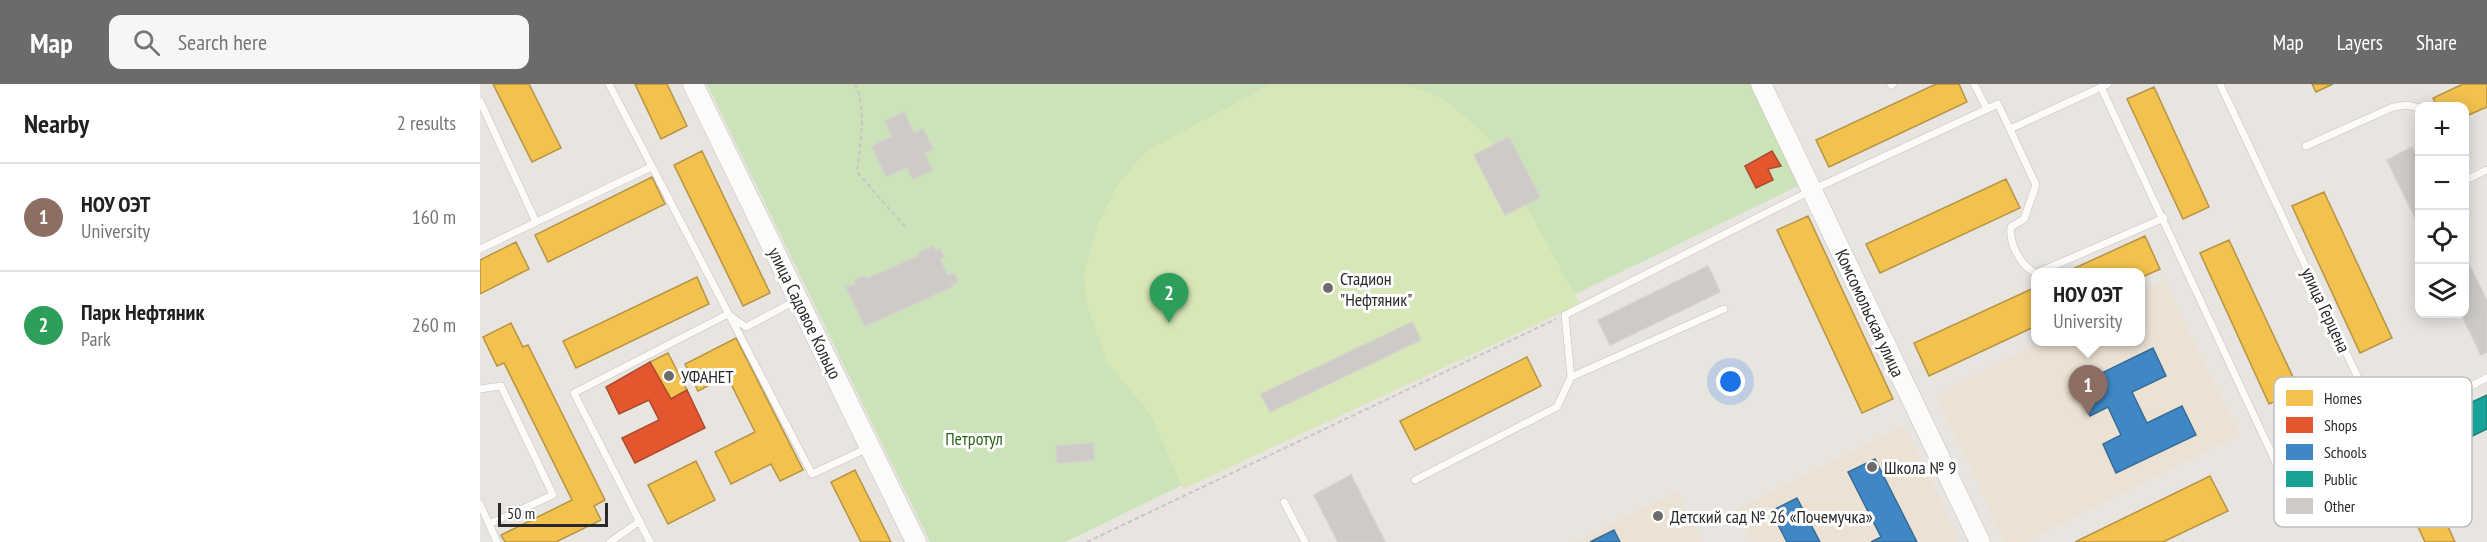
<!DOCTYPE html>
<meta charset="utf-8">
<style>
:root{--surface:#fff;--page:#f6f6f6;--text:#202124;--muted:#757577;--line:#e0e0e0;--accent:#6c6b6a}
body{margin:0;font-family:"PT Sans Narrow",sans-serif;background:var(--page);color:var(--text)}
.controls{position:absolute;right:18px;top:18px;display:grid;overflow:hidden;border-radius:12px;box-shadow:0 3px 15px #0003}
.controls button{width:54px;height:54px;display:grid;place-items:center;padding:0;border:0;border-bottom:2px solid var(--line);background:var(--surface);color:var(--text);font:30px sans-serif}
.scale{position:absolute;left:18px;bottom:15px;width:110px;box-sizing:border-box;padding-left:6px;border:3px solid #2a2a2a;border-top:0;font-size:16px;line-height:21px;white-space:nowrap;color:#2a2a2a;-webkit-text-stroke:4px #fff;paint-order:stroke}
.you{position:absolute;left:1251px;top:298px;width:21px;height:21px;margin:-15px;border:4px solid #fff;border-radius:50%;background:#1a73e8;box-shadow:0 0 0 9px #1a73e833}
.badge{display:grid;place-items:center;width:39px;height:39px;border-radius:50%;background:var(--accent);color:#fff;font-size:20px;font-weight:700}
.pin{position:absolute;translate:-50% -50px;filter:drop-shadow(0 2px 3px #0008)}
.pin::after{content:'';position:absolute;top:32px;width:21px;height:18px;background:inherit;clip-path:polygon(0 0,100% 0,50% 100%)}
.popup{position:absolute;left:1551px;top:184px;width:114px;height:78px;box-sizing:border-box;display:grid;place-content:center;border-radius:12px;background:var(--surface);filter:drop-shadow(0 2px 4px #0005);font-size:20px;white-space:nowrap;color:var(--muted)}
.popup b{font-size:22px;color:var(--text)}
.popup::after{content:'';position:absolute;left:50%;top:100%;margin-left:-12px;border:12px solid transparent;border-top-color:var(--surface)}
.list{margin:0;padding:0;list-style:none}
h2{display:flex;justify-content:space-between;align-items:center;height:78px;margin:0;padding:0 24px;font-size:26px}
h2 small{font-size:20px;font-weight:400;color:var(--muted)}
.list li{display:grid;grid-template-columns:39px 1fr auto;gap:18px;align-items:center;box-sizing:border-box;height:108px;padding:0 24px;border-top:2px solid var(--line)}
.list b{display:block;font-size:22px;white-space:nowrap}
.list p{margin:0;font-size:20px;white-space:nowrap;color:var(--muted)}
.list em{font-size:20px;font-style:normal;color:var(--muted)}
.icon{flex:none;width:33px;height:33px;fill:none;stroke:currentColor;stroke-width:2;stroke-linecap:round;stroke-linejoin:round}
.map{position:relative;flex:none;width:2007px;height:458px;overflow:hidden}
header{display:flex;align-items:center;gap:36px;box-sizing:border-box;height:84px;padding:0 30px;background:var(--accent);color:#fff}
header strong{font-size:28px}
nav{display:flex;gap:33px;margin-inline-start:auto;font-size:21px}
.search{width:420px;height:54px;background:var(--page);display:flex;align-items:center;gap:15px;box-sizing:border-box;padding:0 21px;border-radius:12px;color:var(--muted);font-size:22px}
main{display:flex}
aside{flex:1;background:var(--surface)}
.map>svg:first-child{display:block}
.education{fill:#ebe2d4}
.green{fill:#cce3b9}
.pitch{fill:#d8e7b7}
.homes{fill:#f2c14e;stroke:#b69443;stroke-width:1.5}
.shops{fill:#e4572e;stroke:#ac4a2d;stroke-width:1.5}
.schools{fill:#3f88c5;stroke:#396c96;stroke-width:1.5}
.public{fill:#17a398;stroke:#1d7f77;stroke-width:1.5}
.building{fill:#cdcac7;stroke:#d3d0cc;stroke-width:1.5}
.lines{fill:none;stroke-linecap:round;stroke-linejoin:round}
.lane-casing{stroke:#c2c0c1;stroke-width:8}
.secondary-casing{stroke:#c2c0c1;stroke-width:21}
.path{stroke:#c6c6c5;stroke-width:2;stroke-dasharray:4.5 3;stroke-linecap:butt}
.lane{stroke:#fcfbfa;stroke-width:7}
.secondary{stroke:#fcfbfa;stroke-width:20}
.poi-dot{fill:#6c6b6a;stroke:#fff;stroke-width:2}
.labels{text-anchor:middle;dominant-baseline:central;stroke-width:6;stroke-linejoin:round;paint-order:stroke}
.poi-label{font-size:18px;fill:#2a2a2a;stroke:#fff;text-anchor:start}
.street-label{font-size:18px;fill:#2a2a2a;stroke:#fff}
.park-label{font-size:18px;fill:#2f661b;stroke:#fff}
.key{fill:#fff;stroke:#bfbfbf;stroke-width:1.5}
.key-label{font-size:16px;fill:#2a2a2a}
</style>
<header>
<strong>Map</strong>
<div class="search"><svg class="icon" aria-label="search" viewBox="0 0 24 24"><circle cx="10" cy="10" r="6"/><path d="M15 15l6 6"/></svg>Search here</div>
<nav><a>Map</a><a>Layers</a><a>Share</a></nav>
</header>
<main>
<aside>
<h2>Nearby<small>2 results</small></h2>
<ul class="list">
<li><span class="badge" style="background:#8d6e63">1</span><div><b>НОУ ОЭТ</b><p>University</p></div><em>160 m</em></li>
<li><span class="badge" style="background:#2e9e5b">2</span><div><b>Парк Нефтяник</b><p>Park</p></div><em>260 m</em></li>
</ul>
</aside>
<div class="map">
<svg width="2007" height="458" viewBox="0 0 2007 458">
<rect width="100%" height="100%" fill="#e8e4e0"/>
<path class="education" d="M1684,195L1759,351L1545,458H1525L1457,311L1562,258H1660L1661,207Z
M1425,342L1479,458H1272L1256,425Z
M1197,407L1223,458H1094Z"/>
<path class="green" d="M227,0H1272L1320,101L585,458H450Z"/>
<path class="pitch" d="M791,0H925L963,14L1009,54L1100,220L703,405L670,329L627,278L607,221L604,189L618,141L638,101L665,68Z"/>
<path class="homes" d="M13,0H49L81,64L52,78Z
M155,0H187L207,42L181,55Z
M1456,0H1479L1487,18L1349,83L1336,56Z
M1832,0H1853L1836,8Z
M1983,0H2007V23L1984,33V22H1957L1953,14Z
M1674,3L1729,123L1703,135L1647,15Z
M222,67L290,209L263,222L194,81Z
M172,93L185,120L68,178L55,151Z
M1526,95L1540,124L1400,189L1386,160Z
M1844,108L1912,254L1880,269L1812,122Z
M1328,132L1413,315L1382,329L1297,146Z
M1665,152L1680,185L1660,194V188H1586Z
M1749,156L1819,306L1789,320L1720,169Z
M36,158L49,185L0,210V176Z
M217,193L229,220L96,284L83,257Z
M1556,203V242L1449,292L1434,259Z
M31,239L43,263L48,261L125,416L114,422L121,436L76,458H25L21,451L92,416L24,279L17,282L3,253Z
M256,254L323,386L300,397L291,380L251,400L235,368L275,348L247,292L218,307L205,280Z
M188,269L207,306L191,315L170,278Z
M1047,273L1061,302L935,366L920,337Z
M1934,369L1975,458H1945L1909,380Z
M216,377L235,416L188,440L168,401Z
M375,386L411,458H381L351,398Z
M1730,392L1748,427L1683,458H1595Z"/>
<path class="shops" d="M1292,67L1301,82L1288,85L1293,96L1276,104L1265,82Z
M170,278L191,315L207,306L225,344L155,379L142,354L179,336L169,316L139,330L126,303Z"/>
<path class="schools" d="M1673,264L1686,292L1652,308L1667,339L1702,322L1716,351L1636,389L1623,360L1641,351L1628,323L1610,332L1595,302Z
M1395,375L1437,458H1391L1401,453L1368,388Z
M1317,414L1340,458H1307L1291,427Z
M1134,446L1140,458H1110Z"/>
<path class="public" d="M2007,311V345L1972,362L1959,333Z"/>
<path class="building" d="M424,28L434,49L443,45L453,65L445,69L452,86L433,95L427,83L406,93L392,62L412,53L405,37Z
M1029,53L1060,113L1025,131L994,71Z
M1932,63L1940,78V144L1907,76Z
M453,162L456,167L460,165L464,173L460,175L467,191L475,190L478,198L471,201L472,203L385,242L366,203L376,200L374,196L384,192L386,195L439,172L438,169Z
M1984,170L2007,217V268L2001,271L1981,230H1984Z
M1228,182L1240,208L1130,261L1118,236Z
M932,238L941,256L790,328L781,310Z
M1872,309L1886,338L1854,353L1840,324Z
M613,359L614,376L577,379L576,362Z
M871,391L905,458H858L834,411Z"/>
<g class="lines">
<g class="lane-casing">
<path id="lane" d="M129,0L332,390L388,364
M1494,0L1507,25
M1740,0L1902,345
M1411,1L1413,0
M1621,3L1803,394L2007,294
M0,17L56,138
M1530,45L1628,0
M1826,62L1913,23L1927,21L1940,24
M1984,93L1990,94L2007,86
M0,165L171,83
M1559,188L1684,134
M1091,293L1244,225
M0,305L21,302L73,411L9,440
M935,396L1077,323L1091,293L1085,231L1332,106L1518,20L1556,101L1544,135L1531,143C1529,159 1540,182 1556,189
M804,418L825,458
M0,420L17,458
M130,458L160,437
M170,458L94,309L248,230L266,243L317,216"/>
</g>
<g class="secondary-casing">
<path id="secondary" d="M213,0L436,458
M1281,0L1500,458"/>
</g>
<path class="path" d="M375,0C387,22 380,63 377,88L427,145
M607,458L1076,235"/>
<use href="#lane" class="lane"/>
<use href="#secondary" class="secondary"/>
</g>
<g class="poi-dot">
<circle cx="848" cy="204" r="6"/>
<circle cx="189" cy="292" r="6"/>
<circle cx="1392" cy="383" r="6"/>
<circle cx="1178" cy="432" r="6"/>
</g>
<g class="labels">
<g class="poi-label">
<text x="860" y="194">Стадион<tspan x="860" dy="21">"Нефтяник"</tspan></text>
<text x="201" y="292">УФАНЕТ</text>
<text x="1404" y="383">Школа № 9</text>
<text x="1190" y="432">Детский сад № 26 «Почемучка»</text>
</g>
<g class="street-label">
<text transform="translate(1846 226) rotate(65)">улица Герцена</text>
<text transform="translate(325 229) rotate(64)">улица Садовое Кольцо</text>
<text transform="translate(1390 229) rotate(65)">Комсомольская улица</text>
</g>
<g class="park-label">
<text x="494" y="354">Петротул</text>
</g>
</g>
<rect x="1794" y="293" width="198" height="150" rx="9" class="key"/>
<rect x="1806" y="306" width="27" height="16" fill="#f2c14e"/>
<rect x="1806" y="333" width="27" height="16" fill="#e4572e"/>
<rect x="1806" y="360" width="27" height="16" fill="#3f88c5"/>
<rect x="1806" y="387" width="27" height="16" fill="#17a398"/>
<rect x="1806" y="414" width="27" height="16" fill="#cdcac7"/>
<g class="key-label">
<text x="1844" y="320">Homes</text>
<text x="1844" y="347">Shops</text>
<text x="1844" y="374">Schools</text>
<text x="1844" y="401">Public</text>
<text x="1844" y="428">Other</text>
</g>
</svg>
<div class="controls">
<button>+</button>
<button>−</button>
<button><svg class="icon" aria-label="locate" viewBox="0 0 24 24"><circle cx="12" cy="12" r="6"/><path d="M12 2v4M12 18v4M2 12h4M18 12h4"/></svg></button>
<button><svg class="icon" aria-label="layers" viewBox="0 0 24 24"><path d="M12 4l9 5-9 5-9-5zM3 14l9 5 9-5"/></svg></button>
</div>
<div class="scale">50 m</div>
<div class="you"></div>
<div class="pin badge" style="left:1608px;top:331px;background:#8d6e63">1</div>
<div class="popup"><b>НОУ ОЭТ</b>University</div>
<div class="pin badge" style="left:689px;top:239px;background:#2e9e5b">2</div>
</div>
</main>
